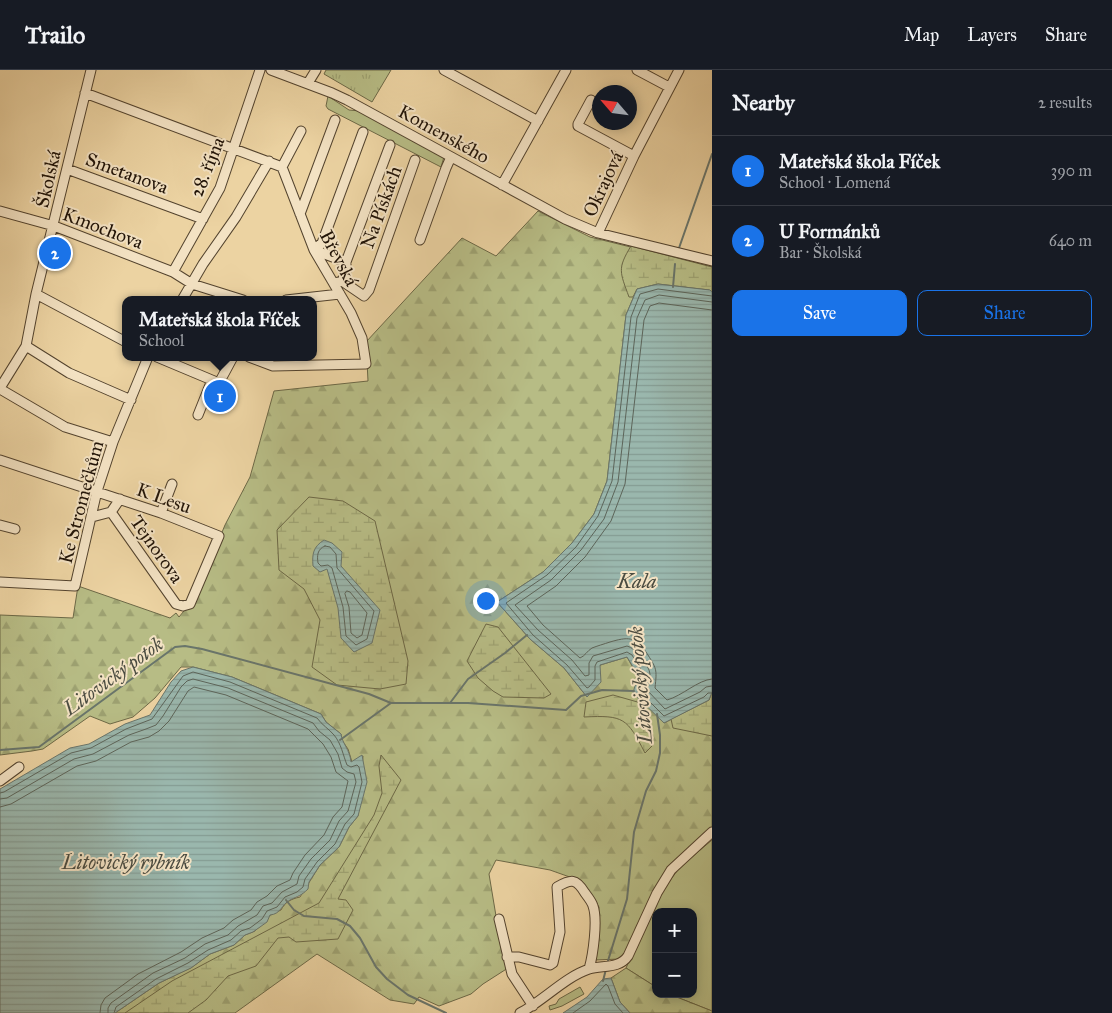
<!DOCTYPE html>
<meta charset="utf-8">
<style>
:root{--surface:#171b24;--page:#242831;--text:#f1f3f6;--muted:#9ea1a6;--line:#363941;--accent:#1a73e8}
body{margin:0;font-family:"IM FELL Great Primer",serif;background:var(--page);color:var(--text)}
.controls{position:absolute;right:15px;bottom:15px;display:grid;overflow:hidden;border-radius:10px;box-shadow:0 2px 12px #0003}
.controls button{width:45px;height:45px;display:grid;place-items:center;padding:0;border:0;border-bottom:1px solid var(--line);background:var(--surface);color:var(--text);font:25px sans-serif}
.compass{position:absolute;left:592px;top:15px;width:45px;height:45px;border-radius:50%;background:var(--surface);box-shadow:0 2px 12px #0003;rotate:298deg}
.you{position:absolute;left:485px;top:530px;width:18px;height:18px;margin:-12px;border:4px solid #fff;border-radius:50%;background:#1a73e8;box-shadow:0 0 0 8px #1a73e833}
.badge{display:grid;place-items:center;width:32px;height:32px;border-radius:50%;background:var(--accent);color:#fff;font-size:16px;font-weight:700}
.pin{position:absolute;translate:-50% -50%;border:2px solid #fff;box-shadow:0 1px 5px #0006}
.popup{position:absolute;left:122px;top:226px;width:195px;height:65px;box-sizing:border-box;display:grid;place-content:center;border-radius:10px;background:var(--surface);filter:drop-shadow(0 1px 4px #0005);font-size:16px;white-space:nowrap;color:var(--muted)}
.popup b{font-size:19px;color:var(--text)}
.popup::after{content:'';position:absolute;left:50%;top:100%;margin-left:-10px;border:10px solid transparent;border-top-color:var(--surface)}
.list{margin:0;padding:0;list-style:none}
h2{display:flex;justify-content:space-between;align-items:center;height:65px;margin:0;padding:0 20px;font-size:21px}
h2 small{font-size:16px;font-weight:400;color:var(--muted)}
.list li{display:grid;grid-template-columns:32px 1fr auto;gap:15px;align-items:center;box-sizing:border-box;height:70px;padding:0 20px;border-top:1px solid var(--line)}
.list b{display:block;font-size:19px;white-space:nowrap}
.list p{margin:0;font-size:16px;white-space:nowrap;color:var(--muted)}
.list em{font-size:16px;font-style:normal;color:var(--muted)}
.actions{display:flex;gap:10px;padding:15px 20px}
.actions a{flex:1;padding:11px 0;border:1px solid var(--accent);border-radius:10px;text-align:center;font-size:18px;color:var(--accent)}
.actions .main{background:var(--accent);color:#fff}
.map{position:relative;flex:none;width:712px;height:943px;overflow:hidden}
header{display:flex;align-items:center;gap:30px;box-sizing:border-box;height:70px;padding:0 25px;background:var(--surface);border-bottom:1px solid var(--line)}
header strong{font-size:24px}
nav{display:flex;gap:28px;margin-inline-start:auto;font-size:18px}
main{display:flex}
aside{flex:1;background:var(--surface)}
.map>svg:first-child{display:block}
.grass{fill:#b7bc85;stroke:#6c6846}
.forest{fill:url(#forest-firs);stroke:#6c6846}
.wetland{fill:url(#wetland-marsh);stroke:#6c6846}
.park{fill:url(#park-tufts);stroke:#6c6846}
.water{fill:url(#water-rules);stroke:#69756b}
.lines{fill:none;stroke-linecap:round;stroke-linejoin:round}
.shore{stroke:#5d655a;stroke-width:1}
.stream{stroke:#69756b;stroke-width:2}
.minor-casing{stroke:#53432e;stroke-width:11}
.minor{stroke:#f3e2c3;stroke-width:9}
.labels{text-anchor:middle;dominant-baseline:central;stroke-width:4;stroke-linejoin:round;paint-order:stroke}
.street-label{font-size:19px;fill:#201307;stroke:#f3e2c3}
.water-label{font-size:20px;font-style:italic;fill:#4b4c41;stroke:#f3e2c3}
</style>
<header>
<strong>Trailo</strong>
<nav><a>Map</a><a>Layers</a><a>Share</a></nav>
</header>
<main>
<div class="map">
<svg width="712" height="943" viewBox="0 0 712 943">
<defs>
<pattern id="forest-firs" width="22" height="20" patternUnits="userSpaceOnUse" patternTransform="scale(1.25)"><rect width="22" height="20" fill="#b7bc85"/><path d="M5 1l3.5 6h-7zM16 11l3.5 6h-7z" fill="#9da171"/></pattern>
<pattern id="wetland-marsh" width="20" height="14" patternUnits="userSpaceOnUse" patternTransform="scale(1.25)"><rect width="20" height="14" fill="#b7bc85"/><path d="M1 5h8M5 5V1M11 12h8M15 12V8" fill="none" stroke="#9da171"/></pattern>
<pattern id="park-tufts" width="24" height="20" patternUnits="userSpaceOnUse" patternTransform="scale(1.25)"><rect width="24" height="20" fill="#b7bc85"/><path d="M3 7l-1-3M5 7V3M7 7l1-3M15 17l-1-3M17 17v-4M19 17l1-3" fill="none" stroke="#9da171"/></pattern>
<pattern id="water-rules" width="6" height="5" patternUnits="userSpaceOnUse" patternTransform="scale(1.25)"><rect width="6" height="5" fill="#9ab7ad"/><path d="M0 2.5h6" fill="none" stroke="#849c93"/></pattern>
</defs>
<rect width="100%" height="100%" fill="#ecd3a2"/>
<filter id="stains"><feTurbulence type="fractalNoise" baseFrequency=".004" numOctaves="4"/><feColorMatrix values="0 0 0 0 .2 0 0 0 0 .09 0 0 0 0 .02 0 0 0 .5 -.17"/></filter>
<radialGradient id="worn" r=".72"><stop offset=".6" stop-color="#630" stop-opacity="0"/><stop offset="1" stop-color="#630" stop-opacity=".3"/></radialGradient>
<path class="grass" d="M328,26L349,40L360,41L444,87L441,97L328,39L326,36Z
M712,770V941L669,924H693V842H656V917L626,898L660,824L680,797Z"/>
<path class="forest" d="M538,141L590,167L712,197V222L709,220L658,214L637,219L626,245L607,411L594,444L572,473L543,502L497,532L530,569L564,598L587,627L600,595L627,587L664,653L709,630L712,622V757L669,797L627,884L620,889L595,890L599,837L581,811L550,800L496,790L489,804L496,846L508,898L483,914L471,924L439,936L419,927L414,934L390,930L317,884L235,943H115L159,913L192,897L210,884L234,875L245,865L255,861L270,845L281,840C285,832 291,829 300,827L320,795L339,777L349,757L358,746L363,686L352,692L348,679L341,669V664L326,652L321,644L232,607L193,597H181L155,628L133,647L110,654L90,646L43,679L32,681L0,685V545L73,548L78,516L170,548L176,543L179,547L188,536L206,501L225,455L250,407L274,321L368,311L366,272L462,168L496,186Z
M626,898L656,917V924H669L712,941V943H630L620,932L611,908Z"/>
<path class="wetland" d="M631,176L712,197V222L709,220L658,214L637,219L633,227H629C620,202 617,199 631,176Z
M309,427L343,431L375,451L408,591L406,614L380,619L337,615L312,597L320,550L304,519L279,500L277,460Z
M486,554L498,557L551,624L544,628L503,627L493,621L478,608L467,591Z
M712,622V666L673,658L671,649L709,630Z
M613,625L641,633L647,640L653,675L645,683C627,648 624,645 584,647L586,632Z
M381,685L401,710L338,829L346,830L353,840L338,869L296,872L289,867L278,868L256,896L228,906L206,930L188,943H125L172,911L319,833L374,745L382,723L379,696Z"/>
<path class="park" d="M326,0H391L372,32L324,4Z
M580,917L584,924L562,936L550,940L549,936L556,934L559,929Z"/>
<path class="water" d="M658,214L710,220L712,222V622L709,630L664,653L633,623L638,605L627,587L600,595L601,612L587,627L564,598L530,569L497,532L543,502L572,473L594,444L607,411L626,245L637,219Z
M324,470L332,473L342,482L341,496L380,540L372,573L354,582L341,568L338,538L327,499L320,502L313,496C312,484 313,477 324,470Z
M193,597L232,607L321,644L326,652L341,664C342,673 350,680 351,692L362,685L367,712L358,746L349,757L339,777L320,795L309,812L308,819C301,826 298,826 290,830C281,835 281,844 270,845L267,852L253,862L245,865L234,875L210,884L191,898L159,913L115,943H0V719L70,678L89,674L125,654L150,645L171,612L181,601Z
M611,908L620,932L630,943H563L587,927L603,909Z"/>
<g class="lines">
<path class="shore" d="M712,226L658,219L640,224L631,247L612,411L598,446L576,477L547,505L506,533L533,565L567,595L587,618L589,617L595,610V596L597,592L627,582L632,585L643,603L640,622L664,646L704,627L708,623H712
M712,232L659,225L645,230L637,248L618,412L604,449L581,480L551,510L515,535L538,560L572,590L585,606L589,605V593L593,586L627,576C636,578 649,595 650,604C650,609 647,615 647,620L665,639L700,622L706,617L712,616
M712,240L659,233L650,236L644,250L625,414L611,451L585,487L556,516L527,536L543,555L580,588C585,586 587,581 592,578C597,576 604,574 610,572C627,567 636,566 646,582C657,599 657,599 655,618L667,630C682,626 698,610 712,609
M325,476L330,477L336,484L337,498L374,541L367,569L356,575L346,566L343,537L332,498L328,495L321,496L318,493C317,486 317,479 325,476Z
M347,521L350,522L367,543L362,565L357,568L351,563L349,537L345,524Z
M0,723L4,722L71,683L91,678L126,659L152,649L183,606L193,602L230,612L317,648C322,655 329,659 334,665C341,673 343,685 347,695L351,697L357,695L359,697L362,712L354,744L345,754L335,774L317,792L305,809L303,817L297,822L285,827L277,837L267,841L262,849L250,858L241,861L231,870L208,880L188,893L156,909L116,937L114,943
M0,729L7,728L74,689L93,684L129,665L146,659L156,655L163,646L181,617L187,611L193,609L228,618L313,653L319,661L330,670L338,684L342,698L347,702L354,704L356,712L348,741L339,751L330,770L311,789L299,806L297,814L282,822L272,833L263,836L257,845L238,856L228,865L205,874L185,888L153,903L111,933L108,938V943
M0,737L11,734L77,696L96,691L131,672L149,667L159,661L169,651L188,621L194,617L226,625L308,659L323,674L331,687L336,702L348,711L342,737L333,747L324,765L305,785L293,803L290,810L277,816L267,826L257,832L251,840L233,850L224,858L202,868L181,882L138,904L105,928L101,935L100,943
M573,943L590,931L606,914L608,916L615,934L623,943"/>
<path class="stream" d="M679,178L712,84
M673,217L675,194
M451,633H468L566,640L581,626L602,620L634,621
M340,670L391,633
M0,680L39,677L175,577L185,576L202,579L369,624L391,633H450L468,609L505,583L527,565
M286,830L294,840L304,846L337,849L350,856L360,868L376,897L387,909L408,925L446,943
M607,894L627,829L634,762L646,721L656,701L660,683V665L657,644
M603,911L606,899"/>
<g class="minor-casing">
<path id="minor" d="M271,0L332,23L347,30L565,149L598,163L712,191
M444,0L538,51
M637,0L669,17
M308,13L316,0
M85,23L282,97
M591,30L578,54V56L634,86
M282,97L301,61
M67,99L203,149
M502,115L566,0
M0,141L54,156L173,202L192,214L243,230
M300,144L335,50
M598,163L634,86L679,0
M420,170L446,98L451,87
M346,192L314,180L322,173L363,62
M173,202L220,118L260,0
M342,211L364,226L369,220L415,90
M338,212L342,211L346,202V192L390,75
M36,224L126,272
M182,230L203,194L236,147L269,91
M286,230L340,224
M26,276L69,303L131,330
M157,287L219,313L233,287
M249,287L273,296L366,294L362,268L351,243L314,180L282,97
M0,318L26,276L36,224L91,0
M0,319L65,357L113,372
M198,345L212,310
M0,390L161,443L219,466L190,534L183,536L176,534L111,442
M161,443L172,414
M92,447L111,442L120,429
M0,455L15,459
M0,512L75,516L97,421L113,372L148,287
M0,711L19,697
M499,849L512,904L533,936
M507,887H519L550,895L553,893L560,862L557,817C571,809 576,808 585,823C588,827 592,832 593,836C598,850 593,885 589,899
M520,943C543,931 565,907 589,899C603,895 619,899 628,886L657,823L671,800L712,762"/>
</g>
<use href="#minor" class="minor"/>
</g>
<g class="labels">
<g class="street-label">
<text transform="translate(444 64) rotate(29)">Komenského</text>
<text transform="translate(207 97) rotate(-68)">28. října</text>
<text transform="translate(127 103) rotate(20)">Smetanova</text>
<text transform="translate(48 109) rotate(-77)">Školská</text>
<text transform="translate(603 114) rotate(-65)">Okrajová</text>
<text transform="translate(381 137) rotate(-70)">Na Pískách</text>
<text transform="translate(103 158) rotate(21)">Kmochova</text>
<text transform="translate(339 188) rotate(62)">Břevská</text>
<text transform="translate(164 428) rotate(20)">K Lesu</text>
<text transform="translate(81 432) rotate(-75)">Ke Stromečkům</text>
<text transform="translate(157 479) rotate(55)">Tejnorova</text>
</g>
<g class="water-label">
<text x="637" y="511">Kala</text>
<text transform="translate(113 606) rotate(-36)">Litovický potok</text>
<text transform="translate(640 615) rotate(-95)">Litovický potok</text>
<text x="126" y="792">Litovický rybník</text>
</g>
</g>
<rect width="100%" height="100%" filter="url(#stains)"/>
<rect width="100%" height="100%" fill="url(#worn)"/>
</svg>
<div class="controls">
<button>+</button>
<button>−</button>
</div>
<svg class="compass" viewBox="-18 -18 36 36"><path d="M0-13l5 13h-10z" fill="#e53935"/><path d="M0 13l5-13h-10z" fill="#9ea1a6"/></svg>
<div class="you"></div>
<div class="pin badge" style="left:220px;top:326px">1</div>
<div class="popup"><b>Mateřská škola Fíček</b>School</div>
<div class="pin badge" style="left:55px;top:183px">2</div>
</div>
<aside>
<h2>Nearby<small>2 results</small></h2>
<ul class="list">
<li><span class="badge">1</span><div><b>Mateřská škola Fíček</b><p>School · Lomená</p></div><em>390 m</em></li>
<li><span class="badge">2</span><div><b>U Formánků</b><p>Bar · Školská</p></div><em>640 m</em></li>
</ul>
<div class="actions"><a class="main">Save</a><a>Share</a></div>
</aside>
</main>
